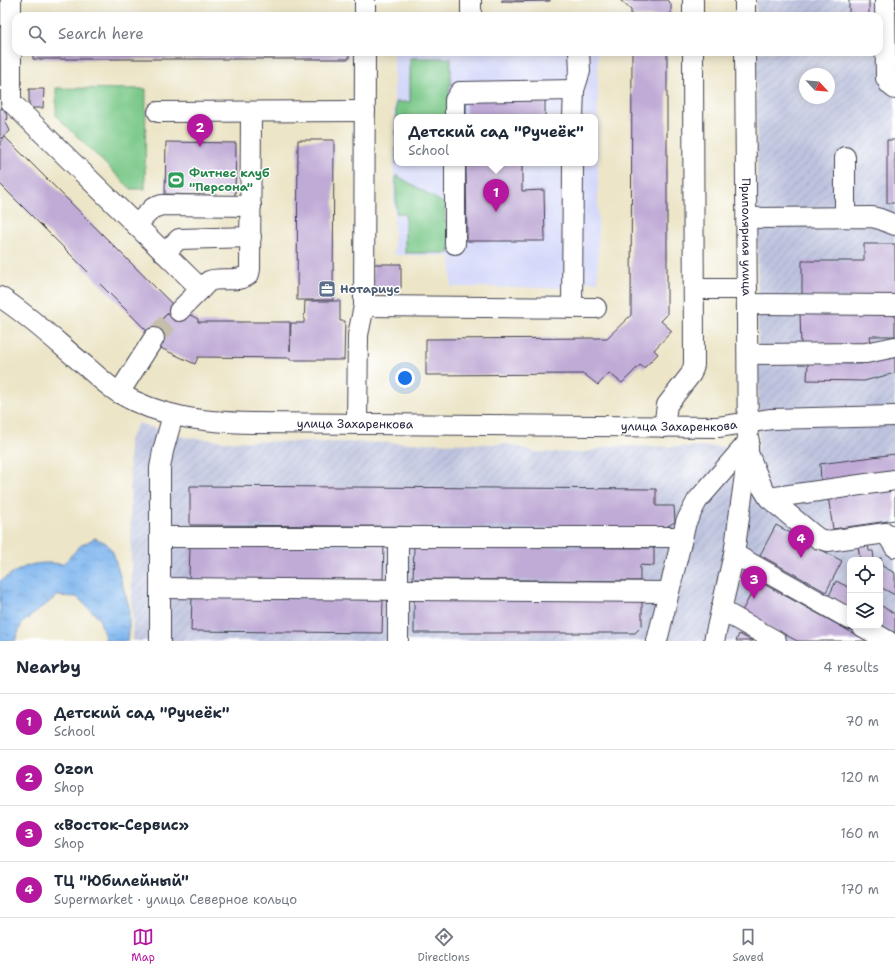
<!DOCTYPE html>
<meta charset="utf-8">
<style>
:root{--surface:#fff;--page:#f6f6f7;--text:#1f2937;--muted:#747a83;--line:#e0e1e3;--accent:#b5179e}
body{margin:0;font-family:"Shantell Sans",sans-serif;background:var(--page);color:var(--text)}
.controls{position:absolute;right:12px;bottom:12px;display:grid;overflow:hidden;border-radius:8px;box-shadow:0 2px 10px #0003}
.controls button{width:36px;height:36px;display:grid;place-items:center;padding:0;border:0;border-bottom:1px solid var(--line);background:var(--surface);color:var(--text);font:20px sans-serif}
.compass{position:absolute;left:799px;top:68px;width:36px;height:36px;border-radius:50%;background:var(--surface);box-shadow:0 2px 10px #0003;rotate:116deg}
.you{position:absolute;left:405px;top:378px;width:14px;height:14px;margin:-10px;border:3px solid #fff;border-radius:50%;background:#1a73e8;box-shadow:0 0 0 6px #1a73e833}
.badge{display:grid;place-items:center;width:26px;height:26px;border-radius:50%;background:var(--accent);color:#fff;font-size:13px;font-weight:700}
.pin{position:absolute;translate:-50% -33px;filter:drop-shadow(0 1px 2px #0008)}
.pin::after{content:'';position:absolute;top:21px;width:14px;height:12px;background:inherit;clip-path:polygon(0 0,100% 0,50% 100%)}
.popup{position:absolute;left:394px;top:114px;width:204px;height:52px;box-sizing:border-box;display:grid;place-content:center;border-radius:8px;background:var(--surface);filter:drop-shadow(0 1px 3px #0005);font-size:13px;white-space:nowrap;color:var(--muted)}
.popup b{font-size:15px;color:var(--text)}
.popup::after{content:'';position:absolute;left:50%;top:100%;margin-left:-8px;border:8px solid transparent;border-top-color:var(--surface)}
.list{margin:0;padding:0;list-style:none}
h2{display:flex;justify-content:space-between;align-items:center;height:52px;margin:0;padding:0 16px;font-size:17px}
h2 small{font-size:13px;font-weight:400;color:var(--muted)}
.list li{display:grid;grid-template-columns:26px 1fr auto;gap:12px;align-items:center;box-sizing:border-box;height:56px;padding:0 16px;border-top:1px solid var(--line)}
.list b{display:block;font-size:15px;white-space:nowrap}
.list p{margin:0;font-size:13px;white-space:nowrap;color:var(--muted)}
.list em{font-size:13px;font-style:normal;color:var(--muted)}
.icon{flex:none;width:22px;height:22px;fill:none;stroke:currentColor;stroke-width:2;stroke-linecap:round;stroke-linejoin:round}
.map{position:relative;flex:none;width:895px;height:641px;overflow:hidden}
.search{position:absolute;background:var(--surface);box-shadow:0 2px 10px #0003;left:12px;right:12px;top:12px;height:44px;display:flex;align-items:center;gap:10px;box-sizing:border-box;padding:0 14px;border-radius:12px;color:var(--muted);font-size:15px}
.sheet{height:276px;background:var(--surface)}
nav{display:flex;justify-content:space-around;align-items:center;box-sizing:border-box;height:56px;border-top:1px solid var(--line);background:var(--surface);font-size:11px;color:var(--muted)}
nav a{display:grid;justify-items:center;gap:2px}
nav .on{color:var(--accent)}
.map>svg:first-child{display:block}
.built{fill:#d4d8f9;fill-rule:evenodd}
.industrial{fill:url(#industrial-furrows);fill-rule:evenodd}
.park{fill:#79c888;stroke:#4e7562}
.water{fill:url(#water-ripples);stroke:#506c94}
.building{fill:#c0abd6}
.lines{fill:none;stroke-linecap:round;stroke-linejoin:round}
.minor-tunnel{stroke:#c4beab;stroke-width:20;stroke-dasharray:20 10;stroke-linecap:butt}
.minor-casing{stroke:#403f50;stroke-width:22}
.minor{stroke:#fff;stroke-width:20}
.labels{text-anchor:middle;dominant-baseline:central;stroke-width:3;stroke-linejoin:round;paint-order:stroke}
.leisure-label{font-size:12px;font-weight:bold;fill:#27864d;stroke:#fff;text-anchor:start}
.street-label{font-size:12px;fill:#22223b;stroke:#fff}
.service-label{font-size:12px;font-weight:bold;fill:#4e5e75;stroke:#fff;text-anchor:start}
</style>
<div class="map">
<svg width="895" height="641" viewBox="0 0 895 641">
<defs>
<pattern id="industrial-furrows" width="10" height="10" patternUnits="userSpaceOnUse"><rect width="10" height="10" fill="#bdc3de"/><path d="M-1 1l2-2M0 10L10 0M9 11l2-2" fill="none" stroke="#a2a7bf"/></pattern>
<pattern id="water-ripples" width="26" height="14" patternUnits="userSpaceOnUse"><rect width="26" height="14" fill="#7eb5ee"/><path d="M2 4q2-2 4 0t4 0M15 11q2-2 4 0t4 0" fill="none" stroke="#6793c2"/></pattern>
</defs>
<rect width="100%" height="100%" fill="#fff"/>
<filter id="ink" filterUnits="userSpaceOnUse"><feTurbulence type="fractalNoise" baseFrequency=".025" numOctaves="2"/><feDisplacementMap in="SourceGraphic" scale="8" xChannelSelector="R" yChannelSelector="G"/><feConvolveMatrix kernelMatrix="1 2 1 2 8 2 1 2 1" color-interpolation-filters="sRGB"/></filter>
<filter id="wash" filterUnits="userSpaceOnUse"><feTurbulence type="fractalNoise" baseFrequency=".012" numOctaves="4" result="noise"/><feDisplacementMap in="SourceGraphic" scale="16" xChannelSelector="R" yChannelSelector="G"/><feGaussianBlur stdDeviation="0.9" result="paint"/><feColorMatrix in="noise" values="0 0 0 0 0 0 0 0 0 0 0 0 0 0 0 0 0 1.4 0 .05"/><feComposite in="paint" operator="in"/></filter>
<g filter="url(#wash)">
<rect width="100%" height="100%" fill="#ece5c7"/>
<path class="built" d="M394,52H598V282L564,281V288L451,287V256L394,255ZM397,117H595V163H397Z"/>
<path class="industrial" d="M756,0H895V641H133L129,440L138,423L184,437L223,441L509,444L535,452L582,453L611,446L759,447L756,52H879V16H756ZM805,74H829V98H805ZM850,560H880V626H850Z"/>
<path class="park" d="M410,58H451V86H449V117H397V163H398L396,164V102H410Z
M56,88L146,89L145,189H131L56,116Z
M396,175L445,204V222H450V253H405V214L396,213Z"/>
<path class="water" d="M95,538L106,543L113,552L129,607V627L127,641H106L99,618L77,597L57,596L22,623L15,641H0V581C25,565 33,561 63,564L80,546Z"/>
<g id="blocks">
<path class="building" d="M502,0H550V1L502,2Z
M620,0H667L671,4V16H631V10Z
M849,0H869V16H849Z
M33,52H349V59H33Z
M632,52H667V315L661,321L672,331L654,350L658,354L644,368L640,365L622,383L609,373L598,385L584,374L426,375V339L607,338L631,315Z
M29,89H44L43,108H29Z
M466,100H545V117H466Z
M4,108L8,119L5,120L10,131L0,140V109Z
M5,137L175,307L198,319V322H290V351L291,323H304L305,301H340V321H345L344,360H290V358L198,357L195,364L154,345L149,333L168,313L148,332L0,184V142Z
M298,140H334L333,300H297Z
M887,140H895V203H887Z
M166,142L236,143L235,196L165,194Z
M466,163H522V191L544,190L545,241H467Z
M864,244H895V296H802V261H864Z
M373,264H401V288H373Z
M895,312V336H870L871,344L801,345L800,313Z
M895,355V373L864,381L807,380L808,363L861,364Z
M895,454V471L821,481L820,464Z
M190,486L656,489V506H674L675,522L664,528L190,525Z
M895,487V520L833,529L828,496Z
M776,525L842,561L826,592L760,555Z
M868,544L869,551H873L874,560H860L858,545Z
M190,546H384L383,579H189Z
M414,547L654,548V566L640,565V581L413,579Z
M881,558L882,566L895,573V595L880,587V560L876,559Z
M758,581L824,617L867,641H797L742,611Z
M836,581L850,588V608L829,596Z
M192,597L383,600L382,633L191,631Z
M414,599L642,600V626L635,633H414Z
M880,605L895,614V633L880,624Z
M739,634L752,641H736Z"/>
</g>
</g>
<g filter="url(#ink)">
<use href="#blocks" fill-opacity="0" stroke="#403f50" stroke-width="1"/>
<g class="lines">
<path class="minor-tunnel" d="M154,338L179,311"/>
<g class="minor-casing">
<g id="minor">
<path d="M11,0V102L201,289"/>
<path d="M365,0V16"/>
<path d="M471,0V16"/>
<path d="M693,0V16"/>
<path d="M745,0V16"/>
<path d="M885,0L886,78L890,85L895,89"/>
<path id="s1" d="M745,52L748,453L762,487L769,498L811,533L819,539L828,541L886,533L895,547"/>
<path d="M158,112L365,111"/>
<path d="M455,117V100L460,92L574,90"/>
<path d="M573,117L574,90L580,71L579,52"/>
<path d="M845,157V217"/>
<path d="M455,163V244"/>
<path d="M747,218L872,217L880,219L895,225"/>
<path d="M136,225L153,208L162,205L251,206"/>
<path d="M164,253L179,239L251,237"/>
<path d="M694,289H747"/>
<path id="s2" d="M0,297C30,316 60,345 88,368C98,377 108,386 119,393C161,418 205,422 252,423L718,427L771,419L895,416"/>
<path d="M747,304L895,305"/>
<path d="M364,306L596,308"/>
<path d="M572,308L573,163"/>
<path d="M179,311L209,281C222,276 238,284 249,274L250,269L251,112"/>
<path d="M748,354L866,353L895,347"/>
<path d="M119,393L154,338"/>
<path d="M357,424L358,335L364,306L365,52"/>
<path d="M664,427L667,405L691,374L694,365L693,52"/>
<path d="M769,498L895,480"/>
<path d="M160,537H682"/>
<path d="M734,554L850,619"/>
<path d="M160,588L669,592"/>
<path d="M721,610L776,641"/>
<path d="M862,626L888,641"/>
<path d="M160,641V468L163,451L173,415"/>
<path d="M398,641V537"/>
<path d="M657,641L686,522L697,501L749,441"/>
<path d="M714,641L734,554L748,453"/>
</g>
</g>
<use href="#minor" class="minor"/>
</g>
</g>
<defs>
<g id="stadium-square" transform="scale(0.9)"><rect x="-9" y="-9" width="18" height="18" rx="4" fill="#2e9e5b" stroke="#fff"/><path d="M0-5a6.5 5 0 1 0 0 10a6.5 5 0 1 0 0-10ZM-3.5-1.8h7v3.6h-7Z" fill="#fff"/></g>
<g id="office-square" transform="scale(0.9)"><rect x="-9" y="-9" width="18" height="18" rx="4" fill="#5c6f8a" stroke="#fff"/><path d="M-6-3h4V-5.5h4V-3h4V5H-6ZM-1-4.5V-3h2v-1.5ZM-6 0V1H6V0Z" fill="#fff"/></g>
</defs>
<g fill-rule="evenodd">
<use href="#stadium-square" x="176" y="180"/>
<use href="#office-square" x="327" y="289"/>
</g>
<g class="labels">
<g class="leisure-label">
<text x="189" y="173">Фитнес клуб<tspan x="189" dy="14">"Персона"</tspan></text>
</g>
<g class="street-label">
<text stroke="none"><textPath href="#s1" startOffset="185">Приполярная улица</textPath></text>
<text stroke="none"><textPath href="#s2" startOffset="394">улица Захаренкова</textPath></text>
<text stroke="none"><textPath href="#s2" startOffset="718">улица Захаренкова</textPath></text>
</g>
<g class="service-label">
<text x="340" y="289">Нотариус</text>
</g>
</g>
</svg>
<div class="controls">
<button><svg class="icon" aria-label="locate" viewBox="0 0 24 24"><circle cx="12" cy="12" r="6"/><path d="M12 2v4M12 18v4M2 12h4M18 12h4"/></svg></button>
<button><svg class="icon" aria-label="layers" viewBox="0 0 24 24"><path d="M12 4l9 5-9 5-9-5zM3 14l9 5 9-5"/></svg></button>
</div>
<svg class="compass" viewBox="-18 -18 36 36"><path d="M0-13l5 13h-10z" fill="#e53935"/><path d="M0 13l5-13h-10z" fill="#747a83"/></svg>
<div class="you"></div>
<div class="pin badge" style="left:496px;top:212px">1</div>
<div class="popup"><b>Детский сад &quot;Ручеёк&quot;</b>School</div>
<div class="pin badge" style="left:200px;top:147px">2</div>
<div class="pin badge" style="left:754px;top:599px">3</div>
<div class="pin badge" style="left:801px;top:558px">4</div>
<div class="search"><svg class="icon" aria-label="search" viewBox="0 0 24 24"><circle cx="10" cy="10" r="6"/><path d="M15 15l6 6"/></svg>Search here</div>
</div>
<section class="sheet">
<h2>Nearby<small>4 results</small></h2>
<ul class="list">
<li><span class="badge">1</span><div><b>Детский сад &quot;Ручеёк&quot;</b><p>School</p></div><em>70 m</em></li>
<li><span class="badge">2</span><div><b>Ozon</b><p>Shop</p></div><em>120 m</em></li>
<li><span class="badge">3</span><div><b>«Восток-Сервис»</b><p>Shop</p></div><em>160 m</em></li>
<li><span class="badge">4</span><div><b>ТЦ &quot;Юбилейный&quot;</b><p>Supermarket · улица Северное кольцо</p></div><em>170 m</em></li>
</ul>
</section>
<nav>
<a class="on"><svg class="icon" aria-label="map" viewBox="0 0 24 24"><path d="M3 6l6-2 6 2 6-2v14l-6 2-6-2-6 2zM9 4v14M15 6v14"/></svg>Map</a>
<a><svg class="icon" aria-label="directions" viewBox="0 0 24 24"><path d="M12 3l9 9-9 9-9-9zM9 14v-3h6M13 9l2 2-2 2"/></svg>Directions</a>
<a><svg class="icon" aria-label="saved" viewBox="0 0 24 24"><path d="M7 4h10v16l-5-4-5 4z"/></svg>Saved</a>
</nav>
